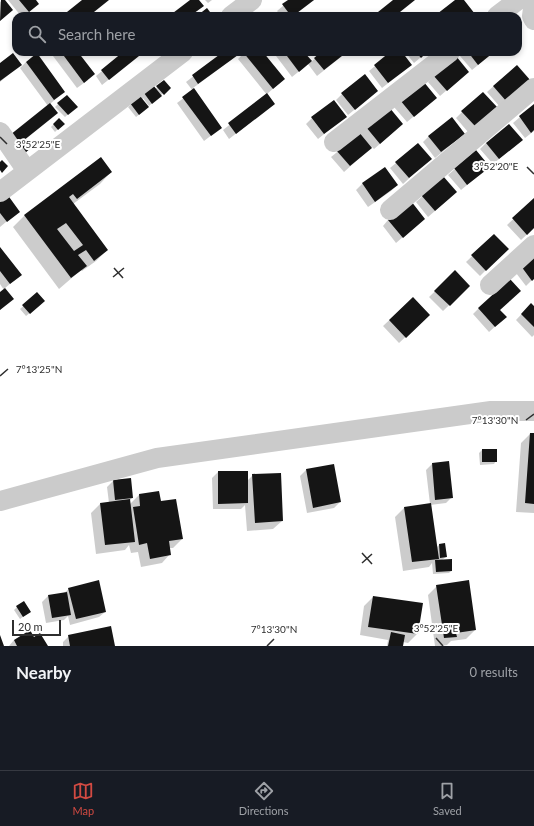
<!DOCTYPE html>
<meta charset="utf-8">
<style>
:root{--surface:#171b24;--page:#20242c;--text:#f1f3f6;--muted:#9ea1a6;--line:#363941;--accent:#d24a42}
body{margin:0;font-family:Lato,sans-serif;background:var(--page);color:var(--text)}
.scale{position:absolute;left:12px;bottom:10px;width:49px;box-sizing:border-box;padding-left:4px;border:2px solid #2e2e2e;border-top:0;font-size:11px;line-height:14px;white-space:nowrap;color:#2e2e2e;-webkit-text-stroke:3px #fff;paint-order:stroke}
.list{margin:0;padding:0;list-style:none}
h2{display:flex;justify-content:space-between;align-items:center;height:52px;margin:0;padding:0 16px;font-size:17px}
h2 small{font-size:13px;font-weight:400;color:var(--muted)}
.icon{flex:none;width:22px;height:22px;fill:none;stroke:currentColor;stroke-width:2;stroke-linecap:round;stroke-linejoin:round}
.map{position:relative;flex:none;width:534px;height:646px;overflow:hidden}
.search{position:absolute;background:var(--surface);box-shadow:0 2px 6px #0003;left:12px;right:12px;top:12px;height:44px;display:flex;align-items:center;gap:10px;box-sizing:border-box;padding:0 14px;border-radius:12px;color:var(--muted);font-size:15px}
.sheet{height:124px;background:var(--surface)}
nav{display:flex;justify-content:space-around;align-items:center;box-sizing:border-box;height:56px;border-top:1px solid var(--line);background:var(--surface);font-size:11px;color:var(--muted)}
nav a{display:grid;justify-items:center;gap:2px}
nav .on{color:var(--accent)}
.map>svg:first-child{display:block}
.shadow{fill:#0003}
.building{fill:#151515;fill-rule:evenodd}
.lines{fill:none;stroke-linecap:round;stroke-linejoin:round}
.street{stroke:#cbcbcb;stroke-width:20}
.ticks{fill:none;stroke:#2e2e2e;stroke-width:1.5}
.ticks-label{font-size:10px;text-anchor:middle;fill:#2e2e2e;stroke:#fff;stroke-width:4;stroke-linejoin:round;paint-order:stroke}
</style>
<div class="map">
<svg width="534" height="646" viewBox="0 0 534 646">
<rect width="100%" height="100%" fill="#fff"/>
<path class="shadow" d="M3,0L12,10L0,21V2Z
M8,0H34L38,4L25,16H21Z
M205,0H212L208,3Z
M290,0H314L293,16H281L277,11Z
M50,52H77L88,80L77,88Z
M125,52H143L102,85L96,76Z
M224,52H235L237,54L231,60L193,88L221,128L204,141L177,103L193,91L186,82Z
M245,52H262L284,79L267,94L274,104L229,139L223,130L267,95L238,59Z
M273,52H303L311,62L323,52H347L317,76L308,64L292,77Z
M392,52H401L405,70L382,88L369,71Z
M405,52H427L414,63Z
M464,52H494L472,70L460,56Z
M26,62L64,92L50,104L57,113L11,150L48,106L20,68Z
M0,64L20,65L0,82Z
M516,66L529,81L500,107L487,92Z
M434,76L462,77L440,96L428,82Z
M163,82L169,88L149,106L143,98L142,100L145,110L136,117L128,107L144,94L155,89Z
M342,94L371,96L348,115L336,100Z
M400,101L430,103L407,122L394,107Z
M58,104L74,109L65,117L55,107Z
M534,105V131L525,138L513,123Z
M495,107L468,132L456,118L462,112Z
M312,118L339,122L318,139L306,124Z
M59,119L63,124L55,132L51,127Z
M367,128L396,130L374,149L372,147L344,172L331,157Z
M464,134L435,158L423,142L429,136Z
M486,143L515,146L493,164L480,149Z
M476,151L483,172L461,190L448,175Z
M100,158L111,172L100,184L73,204L107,250L96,261L82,271L81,270L59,289L13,227L24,216Z
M430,159L403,184L390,168L396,163Z
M385,168L397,185L391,191L368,207L356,190L362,184Z
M443,178L450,198L428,217L416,202Z
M0,200L18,212L0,227Z
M534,200V228L521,240L507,225Z
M388,220L418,224L396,243L383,226Z
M494,235L507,249L480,276L466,262Z
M0,249L20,275L4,289L12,299L0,310V293L4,290L0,284Z
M534,258V278L526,286L516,273Z
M455,272L469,286L443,311L429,297Z
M37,294L41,304L26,316L20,309Z
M413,298L429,315L399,343L383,326Z
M531,304L534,307V335L532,337L516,320Z
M479,308L499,310V323L489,332L473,314Z
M530,434H534V513L516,512L521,443Z
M482,450L496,461L494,464L480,465L479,453Z
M432,464L452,497L446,503L430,505L436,548L439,545L446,557L442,560L451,571L449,573L433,574L432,563L429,567L403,571L395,517L404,508L430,504L426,470Z
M333,465L340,502L334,508L307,513L300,476L306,470Z
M218,472L247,481L253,475L282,521L273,529L247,531L245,505L241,509H213L212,478Z
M113,481L132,498L129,501V505L139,495L159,492L160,503L182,539L173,548H169L170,554L162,563L141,567L138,552L131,553L129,545L125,550L96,554L91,513L100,504L109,503L107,487Z
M437,586L475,630L466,639L451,641L447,645L441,646H435L428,595Z
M69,589L105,612L99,617L70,625L68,616L64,620L46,623L42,602L48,596L64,593Z
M373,597L422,604L417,634L408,643L403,642L402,646H387L388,640L360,635L364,606Z
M17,607L27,614L20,619L14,610Z
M30,631L34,638L47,646H9L14,640Z
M69,636L114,646H63V642Z"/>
<path class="building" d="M1,0H5L13,10L0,21Z
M19,0H36L39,4L29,12Z
M82,0H109L89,16H62Z
M190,0H199L204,6L190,16H169Z
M288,0H314L293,16H291L282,4Z
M393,0H415L395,16H373Z
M455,0H464L475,14L473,16H439L437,14Z
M207,8L213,16H199L198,15Z
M61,52H78L95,74L84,83Z
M123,52H144L109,80L101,70Z
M223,52H237L238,55L198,84L192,75Z
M243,52H263L285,79L273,89Z
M284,52H304L312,61L299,72Z
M321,52H347L324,70L314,58Z
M390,52H402L412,65L388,83L374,65Z
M416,52H427L421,58Z
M468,52H494L478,65Z
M13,53L22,65L0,81V63Z
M37,53L65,92L54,100L26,62Z
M456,56L469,72L447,91L433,75Z
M517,65L531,81L507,102L493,86Z
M365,74L378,91L355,110L341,93Z
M164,80L171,88L164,95L156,86Z
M423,81L437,98L414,117L400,100Z
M153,85L162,96L152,104L144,93Z
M194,88L222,128L211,136L182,97Z
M483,92L497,107L475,126L461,111Z
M267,93L275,104L236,134L228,123Z
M67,95L78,107L68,115L57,103Z
M140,96L149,107L139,115L130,103Z
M334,100L347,117L324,134L311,117Z
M50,103L58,113L18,145L10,135Z
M534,104V130L531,133L519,116Z
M389,107L403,124L380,144L366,127Z
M452,117L465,134L441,152L428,136Z
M59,118L65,124L58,130L53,124Z
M509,124L523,140L499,159L486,143Z
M358,131L372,148L350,166L336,150Z
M27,139L33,146L24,154L18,147Z
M418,143L432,159L409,178L395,162Z
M476,150L490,167L467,185L454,168Z
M101,157L112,172L77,199L73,194L69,197L108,250L94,261L86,250L78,255L87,266L71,278L24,215ZM66,223L83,245L74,251L57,229Z
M2,160L8,166L2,173L0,170V162Z
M385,167L398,185L375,202L362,183Z
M443,176L457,192L435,211L421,195Z
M7,194L20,212L7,222L0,213V199Z
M534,198V228L527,235L512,218Z
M411,201L425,219L403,238L388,220Z
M494,234L509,249L486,271L471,255Z
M0,247L22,275L10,284L0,271Z
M534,256V279L532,281L521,266Z
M455,270L470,286L450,306L434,291Z
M510,279L521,291L500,310L507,317L495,327L478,308Z
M5,288L14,299L0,310V292Z
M37,292L45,301L30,314L22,305Z
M413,297L430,315L406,338L389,320Z
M531,303L534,306V327L521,314Z
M530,433H534V504L525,503Z
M482,449H497V462H482Z
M449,461L453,498L435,500L432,463Z
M334,464L341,502L313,508L306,469Z
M218,471H248V503L218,504Z
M281,473L283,521L255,523L252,474Z
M131,478L133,498L115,500L113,480Z
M159,491L161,501L176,499L183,539L169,541L171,555L150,559L147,543L139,545L133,507L140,506L139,494Z
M130,499L135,542L105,545L100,503Z
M431,503L439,559L412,562L404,507Z
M445,543L447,557L440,558L439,544Z
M452,559V571L436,572L435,560Z
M99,580L106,612L76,619L68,588Z
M469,580L476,630L456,633L457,637L444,638L436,585Z
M67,592L71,615L52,618L48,595Z
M373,596L423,603L418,634L368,627Z
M24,601L31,612L23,617L16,606Z
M111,626L115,646H70L68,635Z
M30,630L34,637L40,633L48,646H17L14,640Z
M391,632L405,635L403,646H388Z
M0,635L4,646H0Z"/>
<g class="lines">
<path class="street" d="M534,1L532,16L534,20
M231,16L252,0
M497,16L518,0
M0,132L27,171
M334,142L450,52
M0,192L183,52
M390,210L534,88
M490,285L534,245
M0,501L157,458L491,411H534"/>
</g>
<path class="ticks" d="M0,137L7,144M527,167L534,174M114,268L123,278M113,277L124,268M0,376L8,369M526,420L534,414M362,553L372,564M362,563L372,554M436,638L443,646M267,646L274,639"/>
<g class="ticks-label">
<text x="38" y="148">3°52'25"E</text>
<text x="496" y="170">3°52'20"E</text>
<text x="39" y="373">7°13'25"N</text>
<text x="495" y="424">7°13'30"N</text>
<text x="436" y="632">3°52'25"E</text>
<text x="274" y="633">7°13'30"N</text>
</g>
</svg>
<div class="scale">20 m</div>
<div class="search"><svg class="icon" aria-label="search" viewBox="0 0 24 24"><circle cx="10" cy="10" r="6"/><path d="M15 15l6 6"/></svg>Search here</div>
</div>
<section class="sheet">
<h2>Nearby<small>0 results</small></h2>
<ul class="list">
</ul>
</section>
<nav>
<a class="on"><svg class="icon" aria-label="map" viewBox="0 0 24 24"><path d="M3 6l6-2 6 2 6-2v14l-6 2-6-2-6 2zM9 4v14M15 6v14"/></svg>Map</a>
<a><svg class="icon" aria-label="directions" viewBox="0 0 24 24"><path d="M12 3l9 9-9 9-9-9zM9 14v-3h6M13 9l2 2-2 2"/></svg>Directions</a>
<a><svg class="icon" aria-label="saved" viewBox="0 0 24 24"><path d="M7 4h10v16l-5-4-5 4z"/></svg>Saved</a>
</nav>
